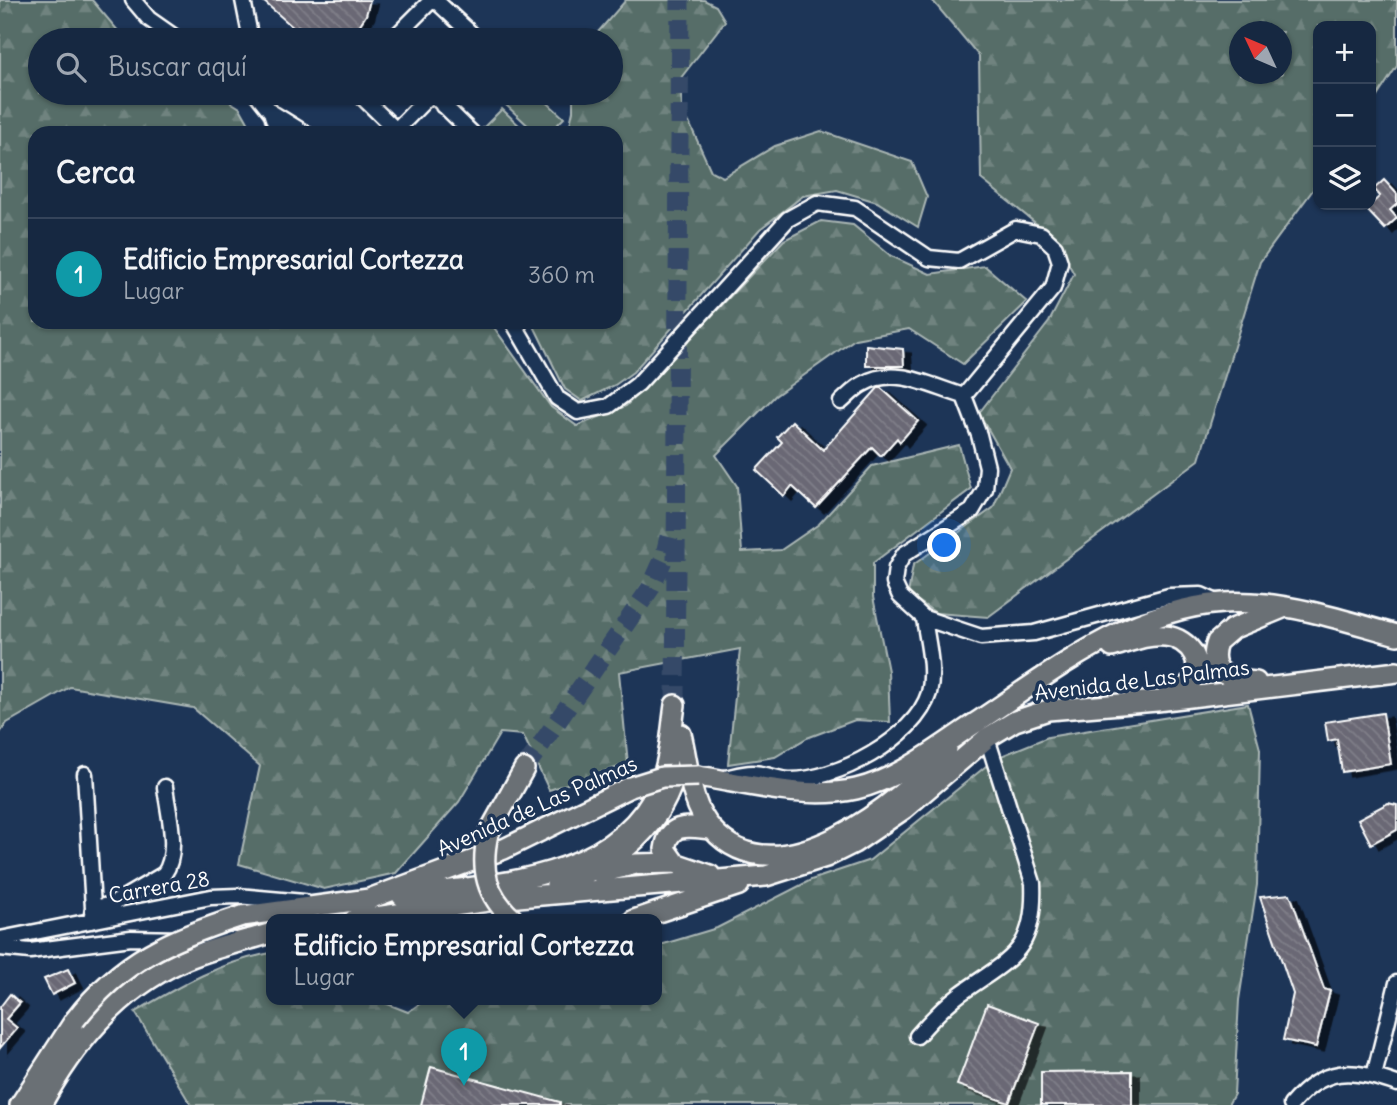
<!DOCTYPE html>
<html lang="es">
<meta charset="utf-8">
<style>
:root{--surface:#162841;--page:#1f3048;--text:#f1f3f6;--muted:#9ea6b1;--line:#35445a;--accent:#1a73e8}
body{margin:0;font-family:Delius,sans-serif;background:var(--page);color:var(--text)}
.controls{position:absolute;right:21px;top:21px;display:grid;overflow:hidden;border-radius:14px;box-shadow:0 2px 5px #0004}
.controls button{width:63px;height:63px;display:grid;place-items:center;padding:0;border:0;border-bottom:2px solid var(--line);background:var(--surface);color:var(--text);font:35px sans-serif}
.compass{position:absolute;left:1229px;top:21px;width:63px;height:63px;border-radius:50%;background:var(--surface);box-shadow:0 2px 5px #0004;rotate:314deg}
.you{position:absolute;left:945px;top:546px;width:24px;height:24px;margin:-18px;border:5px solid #fff;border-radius:50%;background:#1a73e8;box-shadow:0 0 0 10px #1a73e833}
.badge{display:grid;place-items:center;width:46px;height:46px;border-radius:50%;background:var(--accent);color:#fff;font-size:23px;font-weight:700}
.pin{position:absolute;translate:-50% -58px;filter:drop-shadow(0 2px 4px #0008)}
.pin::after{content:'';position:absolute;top:37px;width:24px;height:21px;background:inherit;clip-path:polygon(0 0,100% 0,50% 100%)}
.popup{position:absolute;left:266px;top:914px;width:396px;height:91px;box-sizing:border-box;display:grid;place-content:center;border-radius:14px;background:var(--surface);filter:drop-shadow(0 2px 5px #0005);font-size:23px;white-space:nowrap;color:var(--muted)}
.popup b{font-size:26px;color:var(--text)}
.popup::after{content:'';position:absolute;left:50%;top:100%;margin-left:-14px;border:14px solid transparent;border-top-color:var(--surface)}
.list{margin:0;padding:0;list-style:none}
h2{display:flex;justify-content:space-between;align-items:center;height:91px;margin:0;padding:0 28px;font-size:30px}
h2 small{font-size:23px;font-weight:400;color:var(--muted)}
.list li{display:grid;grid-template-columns:46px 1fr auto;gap:21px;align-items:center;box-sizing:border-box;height:112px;padding:0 28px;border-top:2px solid var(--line)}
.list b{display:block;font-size:26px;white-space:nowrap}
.list p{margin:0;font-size:23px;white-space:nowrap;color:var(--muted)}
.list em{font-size:23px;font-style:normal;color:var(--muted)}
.icon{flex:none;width:38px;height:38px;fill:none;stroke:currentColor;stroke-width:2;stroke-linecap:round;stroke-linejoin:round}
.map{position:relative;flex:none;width:1397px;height:1105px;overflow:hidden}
.search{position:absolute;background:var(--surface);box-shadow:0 2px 5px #0004;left:28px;top:28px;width:595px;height:77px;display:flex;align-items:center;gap:18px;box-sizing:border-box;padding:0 24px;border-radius:38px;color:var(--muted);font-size:26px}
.panel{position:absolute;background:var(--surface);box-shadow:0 2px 5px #0004;left:28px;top:126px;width:595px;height:203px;border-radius:21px}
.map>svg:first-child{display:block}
.forest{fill:url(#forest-firs);stroke:#aab6b4;stroke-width:2;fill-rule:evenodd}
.pitch{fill:#566d68;stroke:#aab6b4;stroke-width:2}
.building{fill:url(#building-back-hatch);stroke:#fff;stroke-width:2;filter:url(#shadow)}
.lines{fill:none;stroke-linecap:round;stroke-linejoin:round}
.major-tunnel{stroke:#344968;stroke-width:19;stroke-dasharray:19 10;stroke-linecap:butt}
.minor-casing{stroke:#fff;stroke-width:19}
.major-casing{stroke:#fff;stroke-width:24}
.minor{stroke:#1d3557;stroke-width:14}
.major{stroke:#6b6f75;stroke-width:19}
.major-bridge-casing{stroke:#fff;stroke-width:24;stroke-linecap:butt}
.major-bridge{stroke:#6b6f75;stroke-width:19}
.labels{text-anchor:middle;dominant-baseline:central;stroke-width:7;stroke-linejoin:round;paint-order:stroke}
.street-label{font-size:21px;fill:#fff;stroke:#1d3557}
</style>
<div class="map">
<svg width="1397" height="1105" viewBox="0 0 1397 1105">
<defs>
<pattern id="forest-firs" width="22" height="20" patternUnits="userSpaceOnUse" patternTransform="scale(1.75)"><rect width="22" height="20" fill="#566d68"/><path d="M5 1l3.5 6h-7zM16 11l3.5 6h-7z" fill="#6f837f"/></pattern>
<pattern id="building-back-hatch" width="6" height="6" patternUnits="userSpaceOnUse" patternTransform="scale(1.75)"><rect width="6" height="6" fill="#6a6874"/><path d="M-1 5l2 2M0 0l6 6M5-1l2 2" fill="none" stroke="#807f89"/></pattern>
<filter id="shadow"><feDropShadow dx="8" dy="4.5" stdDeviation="0" flood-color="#0009"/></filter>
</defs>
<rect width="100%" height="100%" fill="#1d3557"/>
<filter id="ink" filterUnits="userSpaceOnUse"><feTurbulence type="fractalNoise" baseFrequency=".0143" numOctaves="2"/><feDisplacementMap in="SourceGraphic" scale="14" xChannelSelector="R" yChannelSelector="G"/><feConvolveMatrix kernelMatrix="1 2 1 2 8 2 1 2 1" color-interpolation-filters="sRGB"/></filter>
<g filter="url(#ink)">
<path class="forest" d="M0,0H92L119,32L133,40H40V93H216L240,108L254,133H35V322H490L551,407L577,426L626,406L784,240L821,221L853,225L891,256L930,274L985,266L1027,302L963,364L909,329L855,339L775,396L716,455L737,486L742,552L781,550L819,524L872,466L959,445L971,489L873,563V597L888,671L890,722L855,720L807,738L775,757L728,764L740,649L619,672L628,764L549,790L523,735L500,733L459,802L396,873L324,889L239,864L260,766L193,708L70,687L7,723L0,733Z
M626,0H704L716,6L725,21L680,79L682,107L711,171L723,177L775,146L821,131L912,162L927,197L918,227L877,202L837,190L803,196L760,229L633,372L615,385L582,401L565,389L532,322H616V133H568L573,111V93H611V40H591Z
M932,0H1397V66L1371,106V26H1318V183L1260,262L1199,460L988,617L936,613L908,594L913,565L993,508L1010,468L979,413L1049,322L1074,274L1055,239L981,179L979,56ZM1240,32H1282V74H1240Z
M1248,704L1260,749L1257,885L1239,1000L1234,1094L1228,1105H191L135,1012C178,987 222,961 271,953L272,1000H385V1003L408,1012L425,1000H656L657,946L717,928L811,880L870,860L996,758L1048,737Z"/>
<path class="pitch" d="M517,93H537L564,118L549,133H536L506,105Z
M502,109L527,133H484L481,130Z"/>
<path class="building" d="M262,0H370L366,15L359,26L349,34L336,37H324L298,26L295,29Z
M1384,180L1397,194V204L1390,210L1397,218L1385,229L1366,209L1380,196L1374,189Z
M866,345L903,349L904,366H866Z
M878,388H881L918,421L900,442L897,438L881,456L872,447L816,508L792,486L784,496L756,470L782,442L777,437L792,421L823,450Z
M1383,713L1391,764L1342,772L1337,739L1328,741L1325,722Z
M1388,803L1397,805V830L1371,844L1358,819Z
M1290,894L1324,989L1330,991L1316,1047L1283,1040L1293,994L1260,897Z
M68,969L75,983L52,995L44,979Z
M10,994L20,1003L6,1019L17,1028L0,1048V1007Z
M987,1004L1039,1023L1009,1103L957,1085Z
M431,1067L560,1102V1105H421Z
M1132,1071V1105H1041V1072Z"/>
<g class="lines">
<path class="major-tunnel" d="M675,705L680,0
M524,769L650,589L664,558L669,537"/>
<g class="minor-casing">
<path id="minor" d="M133,0L149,19L179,40
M243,0L251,40
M435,0L478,40
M392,40L432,0
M256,93L271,112L278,133
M358,93L396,130L432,93
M431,93L472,133
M443,106L456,93
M271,112L305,133
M513,322L557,398L578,412L609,406L638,384L788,219L817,203L855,208L929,258L959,261L1016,229L1041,234L1055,247L1060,262L1053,288L964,396L979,435L987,467L985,489L972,511L904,554L896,568L894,583L900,596L924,618L981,637L1034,633L1169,596L1201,595L1219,603
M841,402C848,396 855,388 863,384C895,365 932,387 964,396
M85,774L93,908
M725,778C734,776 743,773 752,773C764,773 777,779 789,780C836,781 915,739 929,693C935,669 927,641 924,618
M91,921L93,908L113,904L164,874C180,853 168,812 165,787
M0,939L211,897L238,896L304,902
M0,948L30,951L131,938L236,940
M917,1036C930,1021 944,1006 960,994C1010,958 1036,953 1033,883L987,738
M1374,1076L1397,983
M1291,1105C1324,1066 1351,1068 1397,1084"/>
</g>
<g class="major-casing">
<path id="major" d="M1112,647C1129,642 1147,634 1165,636C1190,638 1209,666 1187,686C1181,690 1174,693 1167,696
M1256,682C1231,680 1206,674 1217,642L1232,629L1283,608
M681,734C689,765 689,804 712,829C777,903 902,802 947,749
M698,776C747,784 807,800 856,789C902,778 941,745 980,720C1061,666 1150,595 1252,603C1302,606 1349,622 1397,635
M488,834L524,769
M600,873L636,864L675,863
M710,875L675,863L665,849C669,821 690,827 711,829
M556,885C608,869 658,832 674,778
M402,896C492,884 617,882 660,784C670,760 671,732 675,705
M242,916L369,899L504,849L630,787
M354,920L518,897L766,876L826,857L854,843L904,809L987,738L1015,721L1048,710L1157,701L1397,672
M634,920L739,885
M20,1105L75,1020
M41,1105C74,1045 117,991 180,962C208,949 241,942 272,933"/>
</g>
<use href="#minor" class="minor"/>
<use href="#major" class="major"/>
<g class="major-bridge-casing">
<path id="major-bridge" d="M630,787L662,777L698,776
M488,834C480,869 486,896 514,920
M75,1020C122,959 171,939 242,916"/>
</g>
<use href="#major-bridge" class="major-bridge"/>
</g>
</g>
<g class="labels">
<g class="street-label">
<text transform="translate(1142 680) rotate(-7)">Avenida de Las Palmas</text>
<text transform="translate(537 806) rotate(-24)">Avenida de Las Palmas</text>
<text transform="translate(159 887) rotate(-10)">Carrera 28</text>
</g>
</g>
</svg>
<div class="controls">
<button>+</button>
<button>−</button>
<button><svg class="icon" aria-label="layers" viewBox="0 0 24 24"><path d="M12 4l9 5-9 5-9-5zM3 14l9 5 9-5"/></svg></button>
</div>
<svg class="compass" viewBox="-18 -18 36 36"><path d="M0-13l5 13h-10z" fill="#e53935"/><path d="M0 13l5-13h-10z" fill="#9ea6b1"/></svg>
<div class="you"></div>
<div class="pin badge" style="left:464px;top:1086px;background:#0f9aa8">1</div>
<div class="popup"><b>Edificio Empresarial Cortezza</b>Lugar</div>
<div class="search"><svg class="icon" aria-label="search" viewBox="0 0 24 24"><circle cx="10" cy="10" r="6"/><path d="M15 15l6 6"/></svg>Buscar aquí</div>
<section class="panel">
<h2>Cerca<small></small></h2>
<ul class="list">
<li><span class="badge" style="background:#0f9aa8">1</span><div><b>Edificio Empresarial Cortezza</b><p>Lugar</p></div><em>360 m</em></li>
</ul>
</section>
</div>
